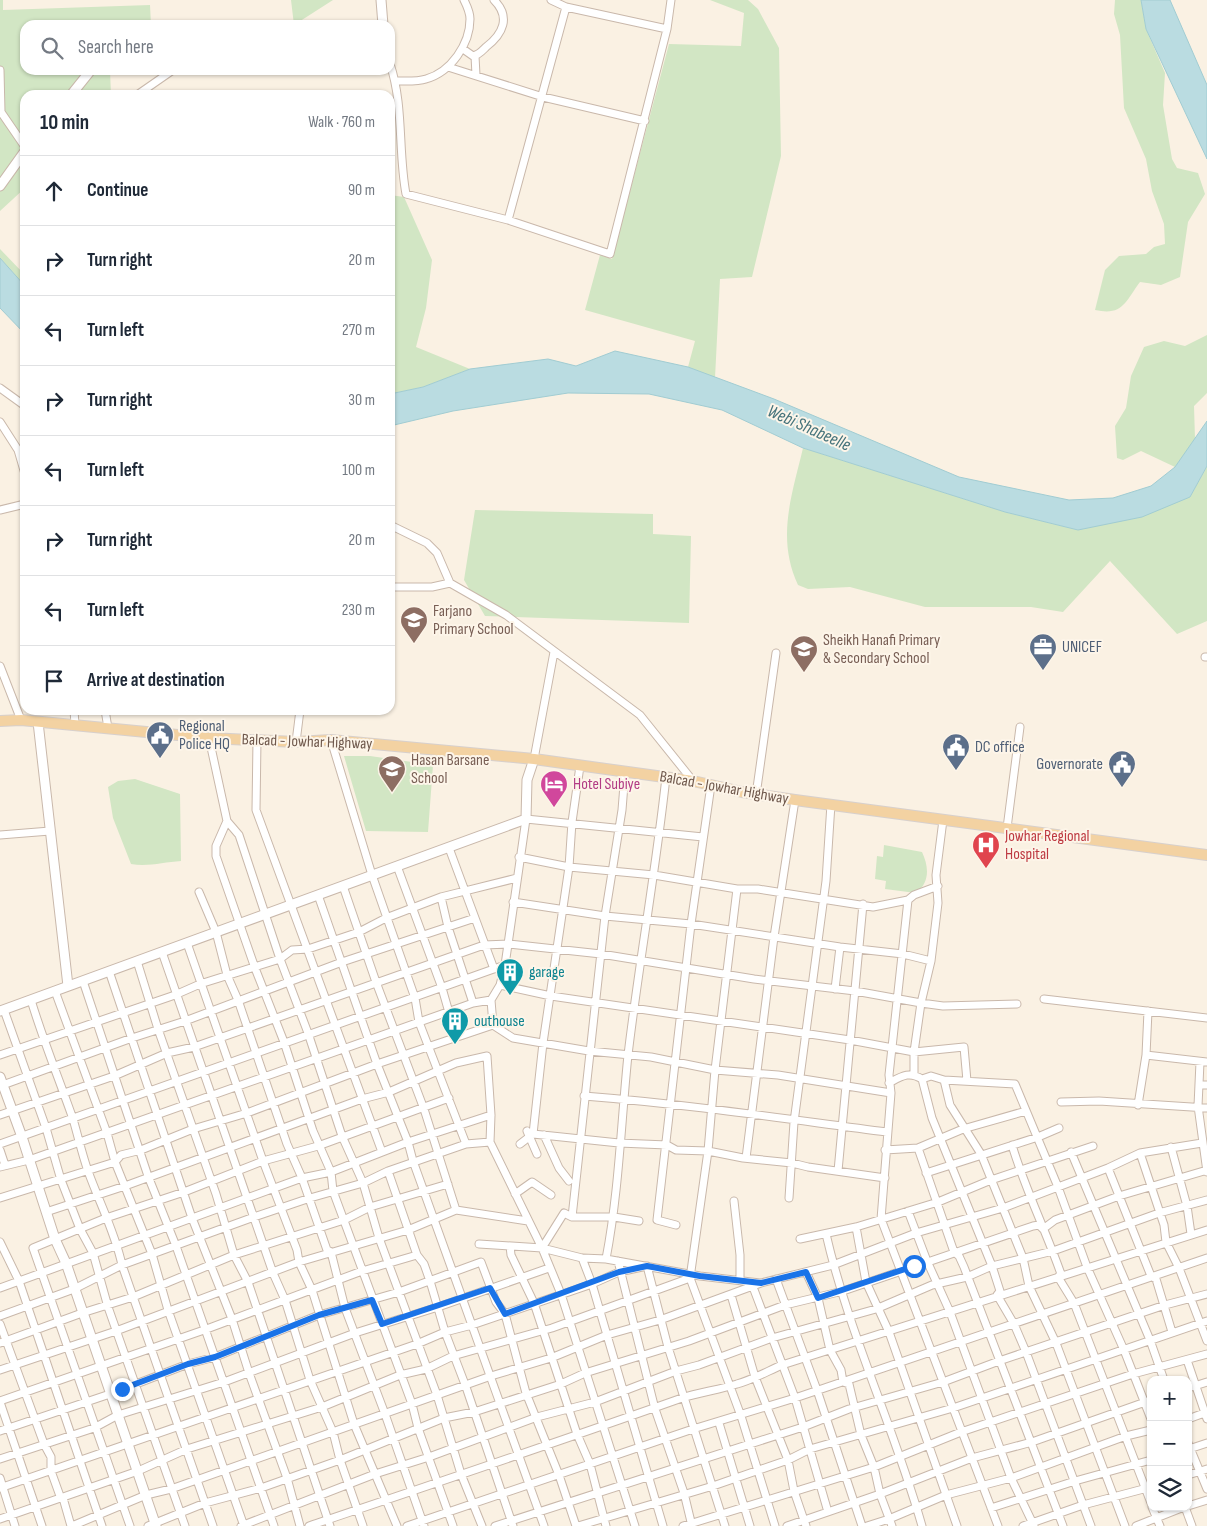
<!DOCTYPE html>
<meta charset="utf-8">
<style>
:root{--surface:#fff;--page:#f6f6f7;--text:#1f2937;--muted:#747a83;--line:#e0e1e3}
body{margin:0;font-family:"Sofia Sans Condensed",sans-serif;background:var(--page);color:var(--text)}
.controls{position:absolute;right:15px;bottom:15px;display:grid;overflow:hidden;border-radius:10px;box-shadow:0 1px 4px #0004}
.controls button{width:45px;height:45px;display:grid;place-items:center;padding:0;border:0;border-bottom:1px solid var(--line);background:var(--surface);color:var(--text);font:25px sans-serif}
.stop{position:absolute;width:15px;height:15px;margin:-11px;border:4px solid #1a73e8;border-radius:50%;background:#fff}
.stop.end{background:#1a73e8;border-color:#fff;box-shadow:0 1px 5px #0008}
.list{margin:0;padding:0;list-style:none}
h2{display:flex;justify-content:space-between;align-items:center;height:65px;margin:0;padding:0 20px;font-size:21px}
h2 small{font-size:16px;font-weight:400;color:var(--muted)}
.list li{display:grid;grid-template-columns:32px 1fr auto;gap:15px;align-items:center;box-sizing:border-box;height:70px;padding:0 20px;border-top:1px solid var(--line)}
.list b{display:block;font-size:19px;white-space:nowrap}
.list em{font-size:16px;font-style:normal;color:var(--muted)}
.icon{flex:none;width:28px;height:28px;fill:none;stroke:currentColor;stroke-width:2;stroke-linecap:round;stroke-linejoin:round}
.map{position:relative;flex:none;width:1207px;height:1526px;overflow:hidden}
.search{position:absolute;background:var(--surface);box-shadow:0 1px 4px #0004;left:20px;top:20px;width:375px;height:55px;display:flex;align-items:center;gap:12px;box-sizing:border-box;padding:0 18px;border-radius:15px;color:var(--muted);font-size:19px}
.panel{position:absolute;background:var(--surface);box-shadow:0 1px 4px #0004;left:20px;top:90px;width:375px;height:625px;border-radius:15px}
.map>svg:first-child{display:block}
.green{fill:#d2e6c4}
.water{fill:#badce1;stroke:#a1ccd2}
.lines{fill:none;stroke-linecap:round;stroke-linejoin:round}
.minor-casing{stroke:#c9b8ab;stroke-width:9}
.tertiary-casing{stroke:#c9b8ab;stroke-width:11}
.primary-casing{stroke:#d7d0cd;stroke-width:12}
.minor{stroke:#fff;stroke-width:7}
.tertiary{stroke:#fff;stroke-width:9}
.primary{stroke:#f3d2a2;stroke-width:10}
.route{stroke:#1a73e8;stroke-width:6}
.labels{text-anchor:middle;dominant-baseline:central;stroke-width:4;stroke-linejoin:round;paint-order:stroke}
.education-label{font-size:16px;fill:#785e54;stroke:#fdf5e9;text-anchor:start}
.service-label{font-size:16px;fill:#4e5e75;stroke:#fdf5e9;text-anchor:start}
.street-label{font-size:16px;fill:#6f584c;stroke:#fdf5e9}
.hotel-label{font-size:16px;fill:#b23c85;stroke:#fdf5e9;text-anchor:start}
.health-label{font-size:16px;fill:#be3a42;stroke:#fdf5e9;text-anchor:start}
.culture-label{font-size:16px;fill:#0d838f;stroke:#fdf5e9;text-anchor:start}
.water-label{font-size:18px;font-style:italic;fill:#45737b;stroke:#fdf5e9}
</style>
<div class="map">
<svg width="1207" height="1526" viewBox="0 0 1207 1526">
<rect width="100%" height="100%" fill="#faf1e3"/>
<path class="green" d="M0,0H3V10L150,5L151,25H25V70H110L111,95H25V188L0,211Z
M291,0H333L294,25Z
M710,0H748L758,9L779,48L781,156L752,277L720,279L715,378L688,367L695,341L585,310L600,255L612,259L669,44L741,46L744,13Z
M1115,0H1141L1146,29L1165,73L1163,105L1172,159L1177,168L1198,173L1205,194L1188,222L1180,277L1161,285L1140,282C1125,302 1123,316 1095,310L1105,270L1119,256L1146,254L1154,247L1165,244L1164,224L1152,191L1146,159L1124,108L1120,35L1114,14Z
M390,195L404,197L432,260L426,308L416,347L470,369L423,387L390,394Z
M0,249L25,275V286L0,258Z
M1207,335V393L1194,406L1195,439L1175,467L1141,451L1123,460L1117,458L1115,426L1126,408L1131,376L1144,347L1164,341L1185,346Z
M803,448L1005,512L1078,530L1190,497L1207,466V621L1177,634L1110,561L1063,612L1031,607H925L850,587L808,589L798,585C776,538 792,495 803,448Z
M475,510L653,514V534L691,536L689,623L485,616L464,580Z
M344,756H370L433,765L428,832L366,831Z
M135,779L180,794L181,861C164,862 148,867 131,864L113,818L108,787L118,781Z
M884,845L922,852C929,867 930,882 916,893L885,889L886,881L875,879L877,856L883,857Z"/>
<path class="water" d="M1141,0H1170L1207,85V159L1146,29Z
M0,258L25,286V334L0,308Z
M615,351L688,367L774,399L959,477L1069,500L1113,498L1151,486L1175,467L1207,421V466L1190,497L1142,517L1078,530L1005,512L803,448L722,410L649,394L568,393L453,411L390,426V394L423,387L470,369L548,359L576,366Z"/>
<g class="lines">
<g class="minor-casing">
<path id="minor" d="M551,0L566,7L667,29
M463,49L473,56C479,55 482,51 486,47C503,34 511,17 494,0
M475,56L476,75
M390,64C404,105 398,152 406,194L508,220L610,254L667,29L671,0
M448,67L543,97L645,121
M0,70L1,112L25,147
M395,81C405,81 417,82 426,79C451,72 470,44 470,19C470,12 467,6 464,0
M137,95L173,70
M508,220L566,7
M0,388L25,406
M0,422L18,450L25,474
M0,510L25,504
M390,525L427,543L437,553L450,583L506,615L640,715L693,781
M390,587H432L450,583
M1205,657H1207
M0,666L21,720
M74,710L75,725
M105,710L108,728
M209,738L227,821L239,835L280,959L308,1033L342,1136L363,1183L379,1238L437,1395L461,1474L482,1526
M257,740L256,810L382,1152
M331,740L372,875L415,998L419,1022L466,1144
M296,742L300,710
M534,759L554,652
M756,795L776,653
M227,821L216,846V856L255,968L284,1042L313,1131L331,1172L333,1191L412,1404L418,1428L453,1526
M1007,828L1020,727
M0,835L50,831
M449,848L494,969
M519,857L569,867L654,875L737,889H758L873,907L908,900
M397,866L442,988L456,1037
M343,886L376,982L424,1109L456,1210
M938,886L914,895L908,900L889,1075L891,1093L881,1219L998,1526
M737,889L715,1070L708,1151L690,1278L741,1416L775,1526
M199,892L216,932L227,975L238,1000L287,1144L302,1178L327,1250L331,1252L345,1308L385,1414L424,1526
M318,895L377,1064L408,1142L413,1161L544,1526
M441,897L448,927L473,1003
M513,902L605,916L691,924L840,947L903,954L931,961
M187,943L263,1161L297,1250L299,1262L312,1290L354,1424L397,1526
M162,952L273,1273L285,1300L310,1380L333,1432L340,1460L363,1526
M137,961L158,1029L216,1194L234,1255L248,1282L330,1526
M109,971L192,1218L232,1319L249,1373L287,1478L300,1526
M83,981L148,1176L176,1246L274,1526
M500,985L551,996L850,1040L914,1052L964,1047L967,1081
M835,989L840,947
M55,991L107,1133L115,1162L152,1254L168,1310L244,1526
M1044,999L1207,1018
M31,1000C43,1040 59,1079 73,1119C78,1136 82,1154 88,1171C99,1202 115,1232 122,1265L213,1526
M4,1010L46,1128L61,1180L80,1229L93,1253L108,1307L185,1526
M1148,1011L1146,1055L1207,1062
M493,1025L513,1038L589,1051L651,1057L715,1070L778,1075L891,1093
M493,1025L491,1000L500,985L505,965L526,819L703,837
M0,1055L175,995L200,984L280,959L292,950L308,949L359,932L386,918L441,897L517,878
M1200,1062L1198,1106L1207,1172
M914,1074V1052L921,1003L931,961L938,903L936,875L943,820
M922,1079L932,1118L992,1266L1000,1291L997,1295L1014,1324L1026,1352L1091,1526
M944,1080L950,1105L981,1154L1023,1258L1029,1286L1056,1343L1125,1526
M889,1083C902,1076 909,1071 922,1079L931,1076L944,1080L1015,1084L1058,1187L1087,1267L1124,1350L1151,1419
M1199,1085H1207
M0,1086L132,1038L185,1021L342,962L475,918
M584,1096C686,1104 786,1119 887,1132
M1061,1102L1099,1101L1207,1108
M1138,1105L1146,1055
M0,1115L114,1076L167,1053L194,1047L484,945L509,944L601,954L754,979L855,991L921,1003L943,1006L1017,1004
M527,1131L537,1154
M533,1134L619,1143L667,1145L676,1150L708,1151L743,1158L792,1163L808,1167L885,1178
M544,1135L559,1168L569,1181
M0,1144L505,965
M520,1144L533,1134L543,1043L569,867L572,822L580,766
M1012,1145C1025,1189 1046,1231 1061,1274L1058,1277L1074,1303L1151,1503
M1171,1147L1187,1206L1191,1234
M918,1148L954,1252L959,1256L964,1267L1063,1526
M0,1150L5,1165
M885,1150L918,1148L963,1129L1026,1111
M1071,1152L1150,1340L1164,1380
M1140,1153L1164,1225L1166,1242L1179,1268L1207,1341
M746,1158L774,937L795,800
M0,1167L29,1160L473,1003L491,1000
M1108,1168L1151,1276L1156,1279L1172,1332
M388,1171L417,1255L424,1264L430,1281L445,1332L466,1387L513,1526
M838,1171L863,904
M926,1173L1038,1137L1059,1128
M515,1194L532,1182L551,1195
M0,1198L115,1162L121,1155L141,1150L193,1129L247,1113L377,1064L493,1025
M789,1198L794,1122L826,881L831,804
M734,1201L740,1255V1279
M908,1211L927,1261L950,1312L1011,1478L1034,1526
M46,1212L125,1186L362,1099L389,1092L456,1063L487,1056L491,1115L490,1142L542,1248L561,1294L635,1526
M572,1217L605,916L622,810L625,772
M676,1225L657,1220L691,924L711,785
M856,1227L866,1282L889,1332L957,1526
M826,1234C849,1334 894,1427 922,1526
M800,1239L856,1227L938,1202L991,1180L1093,1146
M0,1242L19,1281L102,1526
M479,1244L542,1248L582,1258L606,1259L700,1276L760,1283
M510,1246L511,1255L534,1303L577,1434L590,1464L606,1526
M542,1248L564,1213L572,1217H614L639,1221
M582,1258L592,1284L663,1526
M606,1259C619,1191 621,1123 628,1055C639,962 656,870 666,777
M618,1261L655,1409L684,1493L692,1526
M806,1272L818,1298L830,1350L841,1370L843,1382L849,1384L861,1435L874,1467L880,1494L892,1526
M776,1279L817,1390L862,1526
M753,1287L795,1398L828,1512
M0,1288L302,1178L331,1172L408,1142L491,1115
M731,1295L755,1377L788,1460L794,1491L806,1526
M0,1316L74,1289L122,1265L254,1217L310,1198L363,1183L388,1171L466,1144L490,1142
M0,1324L44,1444L51,1457V1471L60,1496L63,1498L71,1526
M0,1343L82,1313L133,1297L234,1255L344,1220L370,1207L448,1184
M1187,1360L1207,1419
M0,1370L116,1331L299,1262L408,1230L456,1210L528,1221
M1188,1388L1207,1382
M0,1401L204,1330L362,1271L417,1255
M0,1402L42,1526
M1188,1419L1207,1412
M719,1423L750,1526
M0,1431L110,1394L188,1364L215,1357L319,1315L399,1292L481,1262L496,1302L505,1314L526,1393L559,1475L576,1526
M1188,1443L1207,1489
M1189,1449L1207,1443
M0,1459L94,1428L118,1415L224,1382L355,1333L438,1307L549,1268
M1188,1475L1207,1469
M0,1478L15,1526
M0,1488L417,1344L445,1332L472,1325L592,1284L619,1272L647,1266L668,1347L725,1526
M1188,1506L1207,1500
M1152,1507L1160,1526
M1185,1507L1192,1526
M991,1508L1075,1481L1151,1460
M0,1519L138,1471L187,1449L322,1407L400,1375L426,1369L453,1356L552,1328L690,1278
M72,1526L146,1495L171,1489L491,1376L551,1358L607,1335L660,1320L761,1283L833,1265L916,1233L1003,1208L1108,1168L1140,1153L1202,1143
M130,1526L33,1248L106,1218L184,1192L263,1161L318,1146L449,1098
M148,1526L205,1503L261,1488L340,1460L444,1418L474,1412L561,1384L585,1373L689,1341L785,1305L843,1291L1033,1226L1039,1225L1043,1229L1055,1220L1119,1196L1207,1170
M241,1526L375,1474L429,1457L537,1417L595,1402L676,1371L699,1365L772,1338L876,1309L932,1285L967,1277L992,1266L1053,1251L1159,1213L1207,1200
M309,1526C433,1484 558,1442 682,1398C700,1392 719,1390 737,1384C752,1380 768,1371 782,1365L1207,1230
M407,1526L693,1429L795,1398L1207,1258
M495,1526L803,1427L849,1409L943,1382L999,1361L1165,1305L1207,1294
M578,1526L713,1486L788,1460L810,1449L953,1408L1207,1321
M683,1526L874,1467L961,1432L1133,1374L1207,1354
M787,1526L880,1494L972,1458L1032,1442L1151,1400
M867,1526L889,1519L946,1495L1011,1478L1126,1436L1151,1430
M1023,1526L1083,1505L1151,1487
M1136,1526L1184,1507"/>
</g>
<g class="tertiary-casing">
<path id="tertiary" d="M381,0L383,25
M71,95L91,70
M0,186L25,151
M38,722L68,986
M0,1011L526,819L527,780L534,759
M0,1077L22,1137L55,1239L66,1263L156,1526"/>
</g>
<g class="primary-casing">
<path id="primary" d="M0,721L21,720L209,738L296,742L331,740L534,759L693,781L742,792L795,800L1207,855"/>
</g>
<use href="#minor" class="minor"/>
<use href="#tertiary" class="tertiary"/>
<use href="#primary" class="primary"/>
</g>
<g class="lines">
<path class="route" d="M122,1389L188,1364L215,1357L319,1315L372,1300L382,1324L490,1288L505,1314L619,1272L647,1266L700,1276L761,1283L806,1272L818,1298L914,1266"/>
</g>
<defs>
<g id="school-pin" transform="scale(1.4375)"><path d="M0 17L-7.5 6A9.5 9.5 0 1 1 7.5 6Z" fill="#8d6e63" stroke="#fdf5e9"/><path d="M0-5L7-2L0 1L-7-2ZM-4 1L0 2.5L4 1V4Q0 6-4 4Z" fill="#fff"/></g>
<g id="office-pin" transform="scale(1.4375)"><path d="M0 17L-7.5 6A9.5 9.5 0 1 1 7.5 6Z" fill="#5c6f8a" stroke="#fdf5e9"/><path d="M-6-3h4V-5.5h4V-3h4V5H-6ZM-1-4.5V-3h2v-1.5ZM-6 0V1H6V0Z" fill="#fff"/></g>
<g id="civic-pin" transform="scale(1.4375)"><path d="M0 17L-7.5 6A9.5 9.5 0 1 1 7.5 6Z" fill="#5c6f8a" stroke="#fdf5e9"/><path d="M-.6-6.5H3V-4.5H.6V-3L4-1V1h2V6H-6V1h2V-1L-.6-3ZM-1.2 2.5V6h2.4V2.5Z" fill="#fff"/></g>
<g id="hotel-pin" transform="scale(1.4375)"><path d="M0 17L-7.5 6A9.5 9.5 0 1 1 7.5 6Z" fill="#d1479c" stroke="#fdf5e9"/><path d="M-6-4.5h1.5V1H6V5H4.5V3h-9V5H-6ZM-4 0a1.8 1.8 0 1 1 3.6 0ZM.5 0V-2.5h3Q6-2.5 6 0Z" fill="#fff"/></g>
<g id="hospital-pin" transform="scale(1.4375)"><path d="M0 17L-7.5 6A9.5 9.5 0 1 1 7.5 6Z" fill="#e0444e" stroke="#fdf5e9"/><path d="M-5-5h3v3.5h4V-5h3V5h-3V1.5h-4V5h-3Z" fill="#fff"/></g>
<g id="building-pin" transform="scale(1.4375)"><path d="M0 17L-7.5 6A9.5 9.5 0 1 1 7.5 6Z" fill="#0f9aa8" stroke="#fdf5e9"/><path d="M-4-6H4V6H1V3H-1V6H-4ZM-2.5-4.3h1.7v1.8h-1.7ZM.8-4.3h1.7v1.8H.8ZM-2.5-1h1.7V.8h-1.7ZM.8-1h1.7V.8H.8Z" fill="#fff"/></g>
</defs>
<g fill-rule="evenodd">
<use href="#school-pin" x="414" y="620"/>
<use href="#office-pin" x="1043" y="647"/>
<use href="#school-pin" x="804" y="649"/>
<use href="#civic-pin" x="160" y="735"/>
<use href="#civic-pin" x="956" y="747"/>
<use href="#civic-pin" x="1122" y="764"/>
<use href="#school-pin" x="392" y="769"/>
<use href="#hotel-pin" x="554" y="784"/>
<use href="#hospital-pin" x="986" y="845"/>
<use href="#building-pin" x="510" y="972"/>
<use href="#building-pin" x="455" y="1021"/>
</g>
<g class="labels">
<g class="education-label">
<text x="433" y="611">Farjano<tspan x="433" dy="18">Primary School</tspan></text>
<text x="823" y="640">Sheikh Hanafi Primary<tspan x="823" dy="18">&amp; Secondary School</tspan></text>
<text x="411" y="760">Hasan Barsane<tspan x="411" dy="18">School</tspan></text>
</g>
<g class="service-label">
<text x="1062" y="647">UNICEF</text>
<text x="179" y="726">Regional<tspan x="179" dy="18">Police HQ</tspan></text>
<text x="975" y="747">DC office</text>
<text x="1103" y="764" text-anchor="end">Governorate</text>
</g>
<g class="street-label">
<text transform="translate(307 742) rotate(2)">Balcad - Jowhar Highway</text>
<text transform="translate(724 788) rotate(10)">Balcad - Jowhar Highway</text>
</g>
<g class="hotel-label">
<text x="573" y="784">Hotel Subiye</text>
</g>
<g class="health-label">
<text x="1005" y="836">Jowhar Regional<tspan x="1005" dy="18">Hospital</tspan></text>
</g>
<g class="culture-label">
<text x="529" y="972">garage</text>
<text x="474" y="1021">outhouse</text>
</g>
<g class="water-label">
<text transform="translate(809 428) rotate(24)">Webi Shabeelle</text>
</g>
</g>
</svg>
<div class="controls">
<button>+</button>
<button>−</button>
<button><svg class="icon" aria-label="layers" viewBox="0 0 24 24"><path d="M12 4l9 5-9 5-9-5zM3 14l9 5 9-5"/></svg></button>
</div>
<div class="stop" style="left:914px;top:1266px"></div>
<div class="stop end" style="left:122px;top:1389px"></div>
<div class="search"><svg class="icon" aria-label="search" viewBox="0 0 24 24"><circle cx="10" cy="10" r="6"/><path d="M15 15l6 6"/></svg>Search here</div>
<section class="panel">
<h2>10 min<small>Walk · 760 m</small></h2>
<ul class="list">
<li><svg class="icon" aria-label="ahead" viewBox="0 0 24 24"><path d="M12 20V5M6 11l6-6 6 6"/></svg><div><b>Continue</b></div><em>90 m</em></li>
<li><svg class="icon" aria-label="right" viewBox="0 0 24 24"><path d="M7 20v-9h11M14 6l5 5-5 5"/></svg><div><b>Turn right</b></div><em>20 m</em></li>
<li><svg class="icon" aria-label="left" viewBox="0 0 24 24"><path d="M17 20v-9H6M10 6l-5 5 5 5"/></svg><div><b>Turn left</b></div><em>270 m</em></li>
<li><svg class="icon" aria-label="right" viewBox="0 0 24 24"><path d="M7 20v-9h11M14 6l5 5-5 5"/></svg><div><b>Turn right</b></div><em>30 m</em></li>
<li><svg class="icon" aria-label="left" viewBox="0 0 24 24"><path d="M17 20v-9H6M10 6l-5 5 5 5"/></svg><div><b>Turn left</b></div><em>100 m</em></li>
<li><svg class="icon" aria-label="right" viewBox="0 0 24 24"><path d="M7 20v-9h11M14 6l5 5-5 5"/></svg><div><b>Turn right</b></div><em>20 m</em></li>
<li><svg class="icon" aria-label="left" viewBox="0 0 24 24"><path d="M17 20v-9H6M10 6l-5 5 5 5"/></svg><div><b>Turn left</b></div><em>230 m</em></li>
<li><svg class="icon" aria-label="arrive" viewBox="0 0 24 24"><path d="M6 21V4h12l-3 4 3 4H6"/></svg><div><b>Arrive at destination</b></div></li>
</ul>
</section>
</div>
